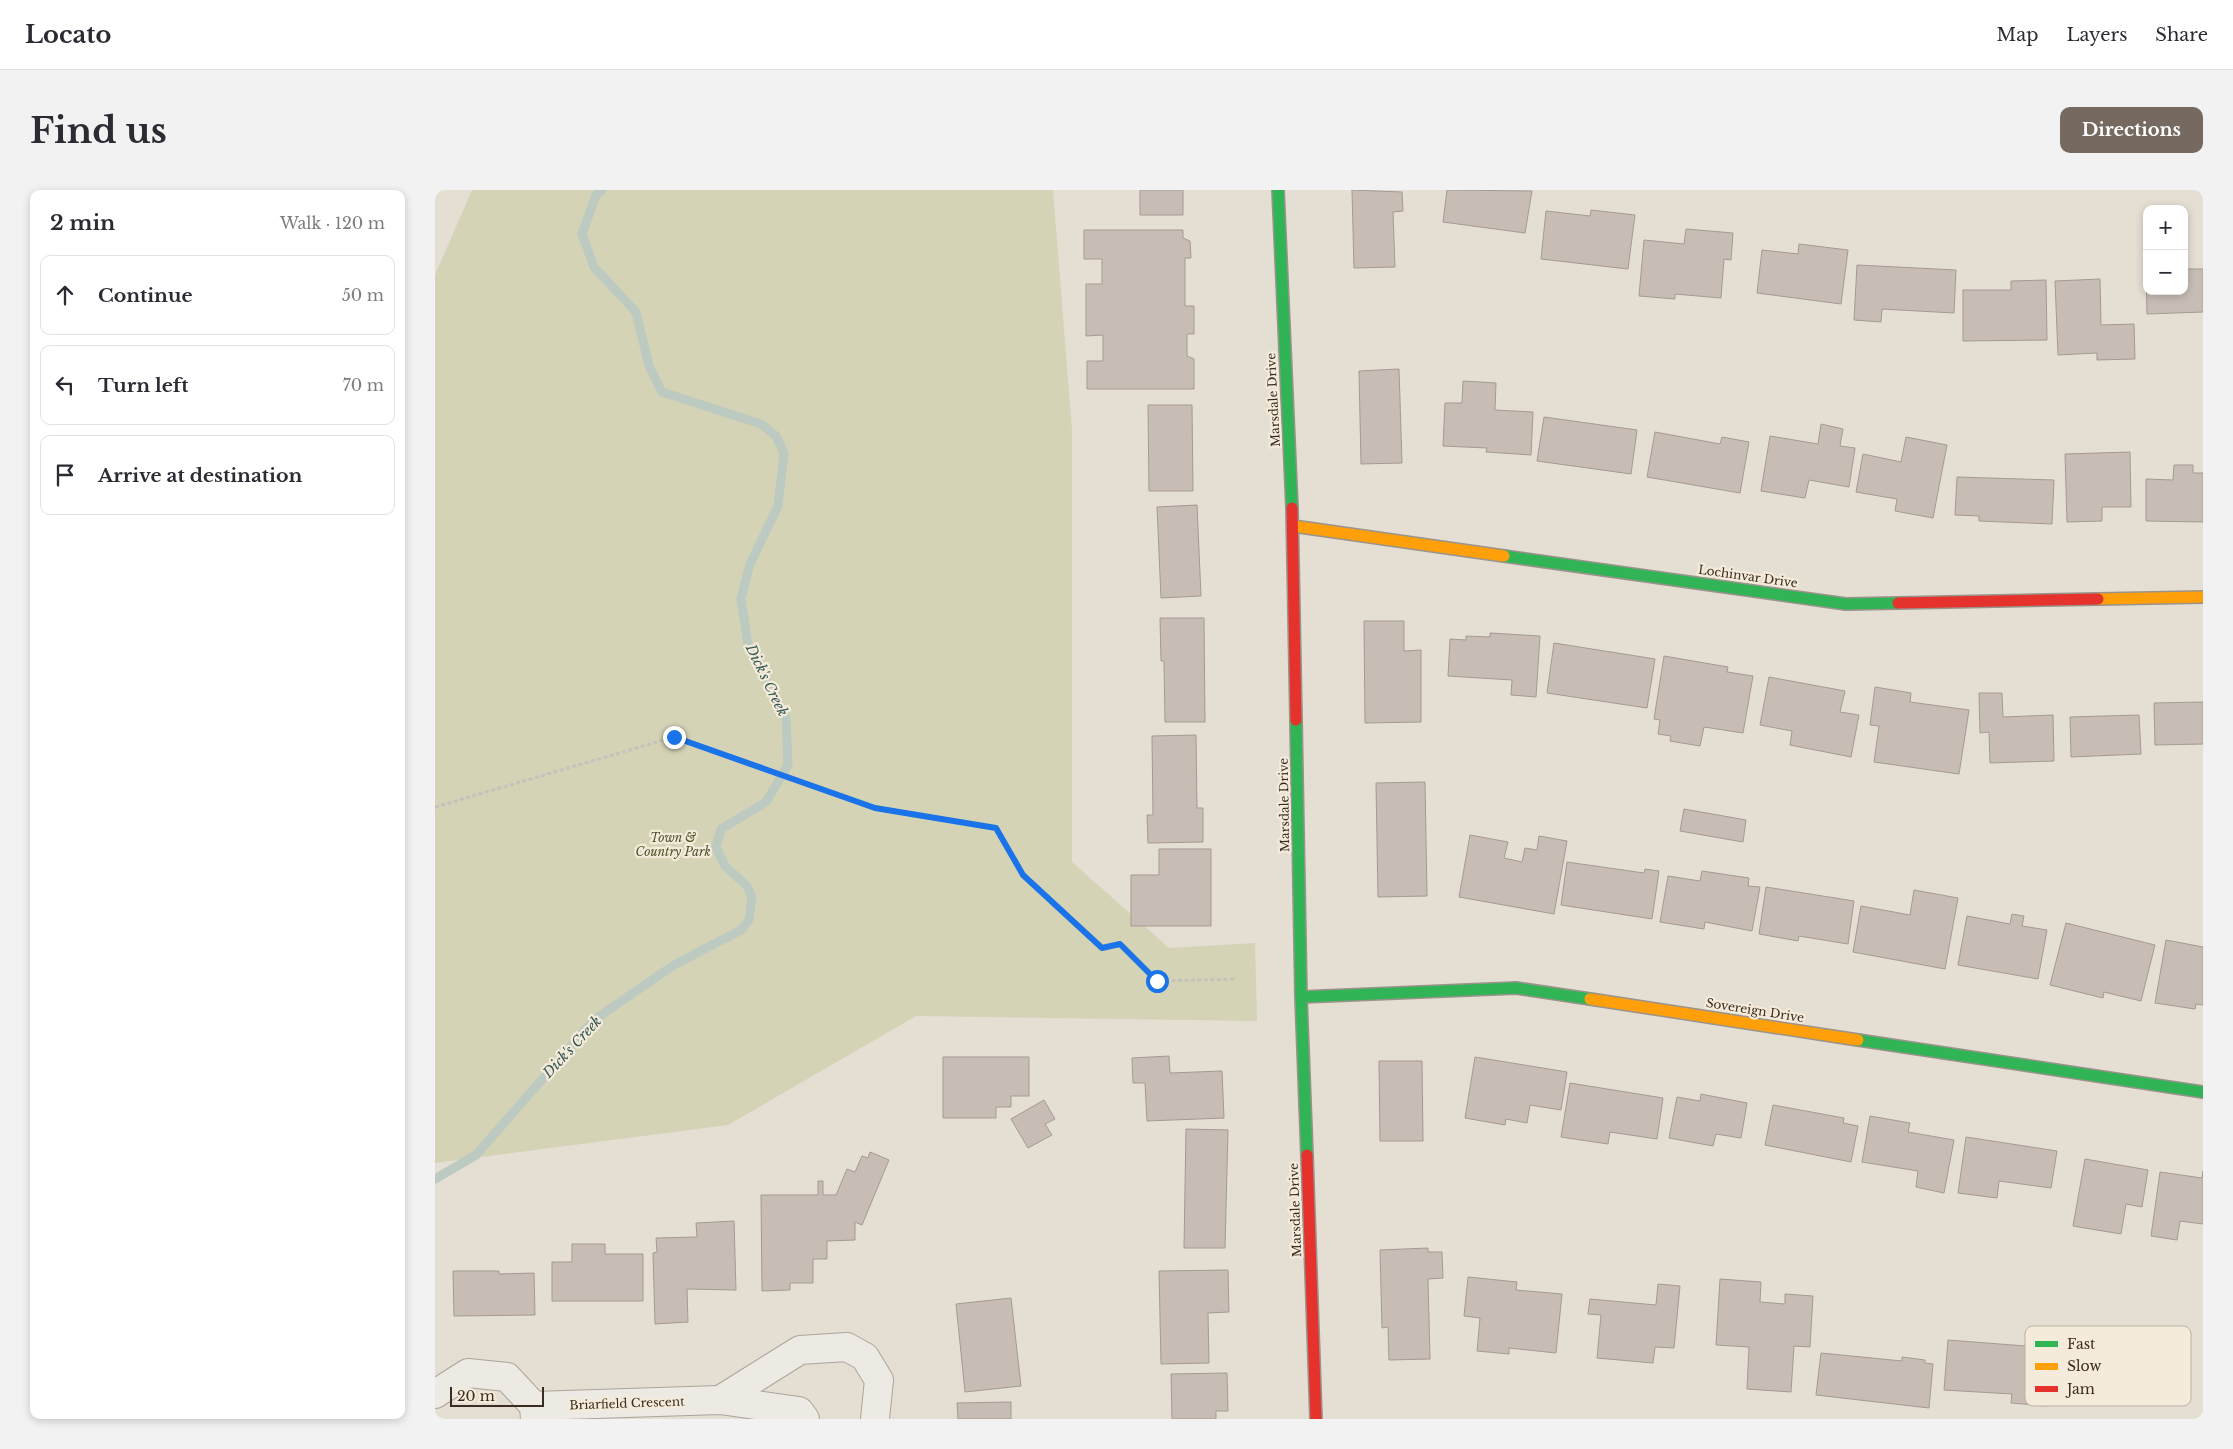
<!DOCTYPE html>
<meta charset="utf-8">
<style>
:root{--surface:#fff;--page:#f2f2f3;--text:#2b2b33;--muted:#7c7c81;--line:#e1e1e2;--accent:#766a60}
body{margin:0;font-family:"Libre Baskerville",serif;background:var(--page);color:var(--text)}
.controls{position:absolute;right:15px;top:15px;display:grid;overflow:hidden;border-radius:10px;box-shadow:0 2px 8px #0003}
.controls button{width:45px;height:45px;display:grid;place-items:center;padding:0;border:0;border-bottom:1px solid var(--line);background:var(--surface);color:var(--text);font:25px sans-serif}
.scale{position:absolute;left:15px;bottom:12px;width:94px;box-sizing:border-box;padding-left:5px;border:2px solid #3a2c22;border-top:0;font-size:14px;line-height:18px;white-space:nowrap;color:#3a2c22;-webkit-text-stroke:4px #f4ebda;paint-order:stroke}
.stop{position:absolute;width:15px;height:15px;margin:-11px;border:4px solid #1a73e8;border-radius:50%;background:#fff}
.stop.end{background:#1a73e8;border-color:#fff;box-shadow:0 1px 5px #0008}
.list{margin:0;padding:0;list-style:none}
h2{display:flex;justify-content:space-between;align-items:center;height:65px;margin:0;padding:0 20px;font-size:21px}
h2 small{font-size:16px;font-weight:400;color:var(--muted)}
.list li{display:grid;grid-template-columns:32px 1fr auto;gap:15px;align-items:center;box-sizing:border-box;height:80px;margin:0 10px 10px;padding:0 10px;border:1px solid var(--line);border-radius:10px}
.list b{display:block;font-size:19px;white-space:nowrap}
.list em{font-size:16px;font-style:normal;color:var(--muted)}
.icon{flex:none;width:28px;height:28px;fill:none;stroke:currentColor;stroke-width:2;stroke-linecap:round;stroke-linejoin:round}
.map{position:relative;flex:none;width:1768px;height:1229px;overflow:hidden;border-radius:10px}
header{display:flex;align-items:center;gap:30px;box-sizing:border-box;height:70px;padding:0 25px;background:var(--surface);border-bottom:1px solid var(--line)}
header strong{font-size:24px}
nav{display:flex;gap:28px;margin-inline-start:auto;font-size:18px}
.intro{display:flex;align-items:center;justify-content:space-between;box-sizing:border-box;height:120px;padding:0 30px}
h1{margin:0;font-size:35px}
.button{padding:12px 22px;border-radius:10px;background:var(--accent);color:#fff;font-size:18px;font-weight:700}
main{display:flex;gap:30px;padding:0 30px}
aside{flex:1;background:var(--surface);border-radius:10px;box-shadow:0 2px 8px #0003}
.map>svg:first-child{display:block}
.green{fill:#d4d3b6}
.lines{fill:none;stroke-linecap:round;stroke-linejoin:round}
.stream{stroke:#bccac1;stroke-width:9}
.building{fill:#c8bdb4;stroke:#a59a92}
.street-casing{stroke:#aaa49b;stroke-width:30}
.fast-casing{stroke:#9a938b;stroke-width:14}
.slow-casing{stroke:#9a938b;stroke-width:14}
.jam-casing{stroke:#9a938b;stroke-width:14}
.path{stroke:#c6c1ba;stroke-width:3;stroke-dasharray:4 2.5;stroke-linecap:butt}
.street{stroke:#edeae3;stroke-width:28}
.fast{stroke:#30b455;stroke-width:11}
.slow{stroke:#ff9f0a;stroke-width:11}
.jam{stroke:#e5322d;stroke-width:11}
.route{stroke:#1a73e8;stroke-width:6}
.labels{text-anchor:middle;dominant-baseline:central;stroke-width:4.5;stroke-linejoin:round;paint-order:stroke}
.street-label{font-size:12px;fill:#3a2c22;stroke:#f4ebda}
.park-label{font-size:12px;font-style:italic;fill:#4c542b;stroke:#f4ebda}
.water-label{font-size:14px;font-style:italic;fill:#335854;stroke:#f4ebda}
.key{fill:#f4ebda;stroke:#bcb2a3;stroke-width:1}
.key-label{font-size:14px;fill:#3a2c22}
</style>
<header>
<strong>Locato</strong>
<nav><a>Map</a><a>Layers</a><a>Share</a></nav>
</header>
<div class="intro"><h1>Find us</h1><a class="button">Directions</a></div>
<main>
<aside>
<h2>2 min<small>Walk · 120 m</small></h2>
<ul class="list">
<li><svg class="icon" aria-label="ahead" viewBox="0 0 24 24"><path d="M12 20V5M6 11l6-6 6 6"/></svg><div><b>Continue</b></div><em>50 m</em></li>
<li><svg class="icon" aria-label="left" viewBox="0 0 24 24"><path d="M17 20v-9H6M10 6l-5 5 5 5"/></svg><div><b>Turn left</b></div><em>70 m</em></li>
<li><svg class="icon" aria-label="arrive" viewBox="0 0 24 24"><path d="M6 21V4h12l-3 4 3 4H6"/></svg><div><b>Arrive at destination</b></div></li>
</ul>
</aside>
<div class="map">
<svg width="1768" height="1229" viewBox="0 0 1768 1229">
<rect width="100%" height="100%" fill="#e4ded3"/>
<path class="green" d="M37,0H618L637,240V672L734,758L820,753L822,831L481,826L293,935L0,973V85Z"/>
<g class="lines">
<path class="stream" d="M0,989L41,965L159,830L239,775L306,740L314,730L317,707L312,696L290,676L281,657L286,639L331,612L353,575L351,528L313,455L306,409L315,374L343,316L349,263L341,246L326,234L227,202L214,176L201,122L159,77L147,44L161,5L167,0"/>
</g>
<path class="building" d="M705,0H748V25H705Z
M917,0L967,2L968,21L958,22L960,77L919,78Z
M1012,0L1097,1L1090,43L1008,32Z
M1156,20L1200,25L1193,79L1106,69L1111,21L1155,26Z
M1251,39L1298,43L1296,70L1289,69L1286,108L1240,104V109L1204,106L1209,50L1249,54Z
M649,40H748V48L755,51L756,68H750V116H759V144H752V166L759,169V199H652V171H668V145L651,146V94H667V69H649Z
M1364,54L1413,60L1406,114L1322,103L1327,60L1363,64Z
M1422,75L1521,80L1519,123L1447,119L1446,132L1419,130Z
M1749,79H1768V122L1712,124L1711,80L1712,101H1749Z
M1665,89L1666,135L1699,134L1700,169L1662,170V163L1623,165L1620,91Z
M1611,90L1612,150L1528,151V100H1576V91Z
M964,179L967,273L926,274L924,181Z
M1028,191L1061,193L1060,220L1098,222L1096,265L1051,262L1052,258L1008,256L1010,213H1027Z
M713,215H757L758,301H714Z
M1109,227L1202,240L1196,284L1102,271Z
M1386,234L1408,239L1405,256L1420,258L1414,297L1374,290L1370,308L1326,301L1335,246L1383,254Z
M1220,242L1285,254L1287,247L1314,252L1305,303L1212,287Z
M1471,247L1512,255L1498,328L1460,321L1462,309L1421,302L1428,264L1466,272Z
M1695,262L1696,317H1667V331L1632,332L1630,264Z
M1739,275H1758V283H1768V332L1711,331V289L1738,290Z
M1522,287L1619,290L1617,334L1544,331V326L1520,325Z
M762,315L766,406L726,408L722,317Z
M725,428H769L770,532H730L729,471H726Z
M929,431H969V461L986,460V532L930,533Z
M1055,443L1105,446L1101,507L1076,505L1077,490L1013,486L1015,449L1031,450V446L1055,447Z
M1119,453L1220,469L1212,518L1112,503Z
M1229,466L1293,477L1292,482L1318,486L1308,543L1269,537L1265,556L1235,551L1236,546L1223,544L1225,530L1219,529Z
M1334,487L1410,501L1405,522L1424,525L1416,567L1355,555L1357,541L1325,535Z
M1440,497L1476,503L1475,512L1534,520L1524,584L1439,572L1444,536L1435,535Z
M1544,503H1567L1568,527L1618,525L1619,571L1555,573L1554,542L1545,543Z
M1768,512V554L1720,555L1719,513Z
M1704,525L1706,564L1636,567L1635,527Z
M761,545L762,618H768V652L713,653L712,625H718L717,546Z
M990,592L992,706L943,707L941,593Z
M1249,619L1311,630L1308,652L1245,641Z
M1035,645L1073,652L1069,668L1087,672L1090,658L1102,660L1104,646L1132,651L1119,724L1024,707Z
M724,659H776V736H696V685H724Z
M1132,672L1209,683L1210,679L1224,681L1217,729L1126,715Z
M1267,681L1314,688L1313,696L1325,697L1317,741L1270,732L1269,739L1225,732L1233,686L1265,691Z
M1331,697L1419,711L1413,754L1364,746L1363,751L1324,744Z
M1479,700L1523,708L1510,779L1418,762L1426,716L1475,725Z
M1577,724L1589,726L1587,736L1612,740L1603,789L1523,775L1532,726L1575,734Z
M1631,733L1720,755L1706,811L1669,802L1668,808L1615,795Z
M1731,750L1768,757V815L1761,814L1760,819L1720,813Z
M734,866L735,883L787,881L789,928L712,931L710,893H698L697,868Z
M508,867H594V906H576V917H561V928H508Z
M1040,867L1132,882L1126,920L1095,915L1092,933L1071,929L1070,935L1030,928Z
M944,871H987L988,951H945Z
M1135,893L1228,908L1222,949L1175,942L1173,954L1126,947Z
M1266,904L1312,913L1306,948L1281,944L1278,956L1234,948L1242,907L1265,911Z
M609,910L620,929L610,934L617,945L593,958L576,929Z
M1338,915L1409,928L1408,933L1423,936L1416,972L1330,955Z
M1435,926L1475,933L1473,942L1519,950L1509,1003L1481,997L1483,981L1427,972Z
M751,939L793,940L790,1058H749Z
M1531,947L1622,961L1616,998L1564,991L1562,1008L1523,1003Z
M435,962L454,970L427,1035L420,1032V1050L392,1051V1069H378V1093H355V1100L327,1101L326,1005H383V991H388V1005H401L412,979L420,982L427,966L433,968Z
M1650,969L1713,980L1707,1017L1691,1014L1686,1044L1638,1036Z
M1768,981V1034L1745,1031L1742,1050L1716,1046L1725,982L1767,988Z
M299,1031L301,1100L252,1099L253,1132L220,1134L218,1063L222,1062L221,1048L262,1047L261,1033Z
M137,1054H170V1064H208V1111H117V1072H137Z
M993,1058V1062H1007L1008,1088L993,1089L995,1169L954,1170L953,1137L947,1138L945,1060Z
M793,1080L794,1122L773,1123L774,1173L726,1174L724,1081Z
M18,1081H64V1084L99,1083L100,1125L19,1126Z
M1033,1087L1082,1092L1081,1100L1127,1104L1121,1163L1074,1158V1164L1042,1161L1045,1128L1029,1126Z
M1285,1089L1326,1092L1325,1112L1350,1114V1104L1378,1106L1375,1157L1359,1156L1356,1202L1312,1199L1314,1157L1281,1155Z
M1223,1094L1245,1096L1239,1158L1220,1157L1218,1173L1162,1168L1166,1125L1153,1124L1155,1109L1221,1115Z
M576,1108L586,1196L530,1202L521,1114Z
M1513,1150L1616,1158L1612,1216L1576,1213L1577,1204L1509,1200Z
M1386,1163L1467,1171V1167L1490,1170V1173L1498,1174L1494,1218L1381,1205Z
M792,1183L793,1221H781V1229H737L736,1184Z
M576,1212V1229H523L522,1213Z"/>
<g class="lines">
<g class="street-casing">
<path id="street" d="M0,1204L33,1183L72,1187L99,1216L100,1229
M285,1210L365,1160L412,1157L430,1167L444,1190L440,1229
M99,1216L285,1210L364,1221L370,1229"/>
</g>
<g class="fast-casing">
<path id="fast" d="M843,0L857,318
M1069,366L1411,414L1463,413
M861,530L866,807L872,965
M866,807L1081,798L1155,809
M1423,850L1768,902"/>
</g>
<g class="slow-casing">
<path id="slow" d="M858,336L1069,366
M1663,409L1768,407
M1155,809L1423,850"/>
</g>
<g class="jam-casing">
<path id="jam" d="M857,318L861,530
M1463,413L1663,409
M872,965L881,1229"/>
</g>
<path class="path" d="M0,617L239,547L439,619L561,638L588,685L667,758L685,754L722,791L800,789"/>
<use href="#street" class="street"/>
<use href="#fast" class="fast"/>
<use href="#slow" class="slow"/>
<use href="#jam" class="jam"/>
</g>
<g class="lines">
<path class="route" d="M239,547L440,618L561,638L588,685L667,758L685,754L722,791"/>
</g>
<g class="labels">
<g class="street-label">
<text transform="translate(838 210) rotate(-93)">Marsdale Drive</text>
<text transform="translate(1313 386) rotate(8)">Lochinvar Drive</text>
<text transform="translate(849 615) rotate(-91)">Marsdale Drive</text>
<text transform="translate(1320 820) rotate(9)">Sovereign Drive</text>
<text transform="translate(860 1020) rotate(-92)">Marsdale Drive</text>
<text transform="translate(192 1213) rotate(-2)">Briarfield Crescent</text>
</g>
<g class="park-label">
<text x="238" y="647">Town &amp;<tspan x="238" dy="14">Country Park</tspan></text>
</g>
<g class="water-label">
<text transform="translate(332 490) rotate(64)">Dick's Creek</text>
<text transform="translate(137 857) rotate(-47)">Dick's Creek</text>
</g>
</g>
<rect x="1590" y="1136" width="166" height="80" rx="8" class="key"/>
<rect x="1600" y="1151" width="23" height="6" fill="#30b455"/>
<rect x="1600" y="1173" width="23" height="7" fill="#ff9f0a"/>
<rect x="1600" y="1196" width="23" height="6" fill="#e5322d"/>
<g class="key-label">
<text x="1632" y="1159">Fast</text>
<text x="1632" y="1181">Slow</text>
<text x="1632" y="1204">Jam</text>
</g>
</svg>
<div class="controls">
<button>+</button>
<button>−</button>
</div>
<div class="scale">20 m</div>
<div class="stop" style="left:722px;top:791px"></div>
<div class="stop end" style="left:239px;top:547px"></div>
</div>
</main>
